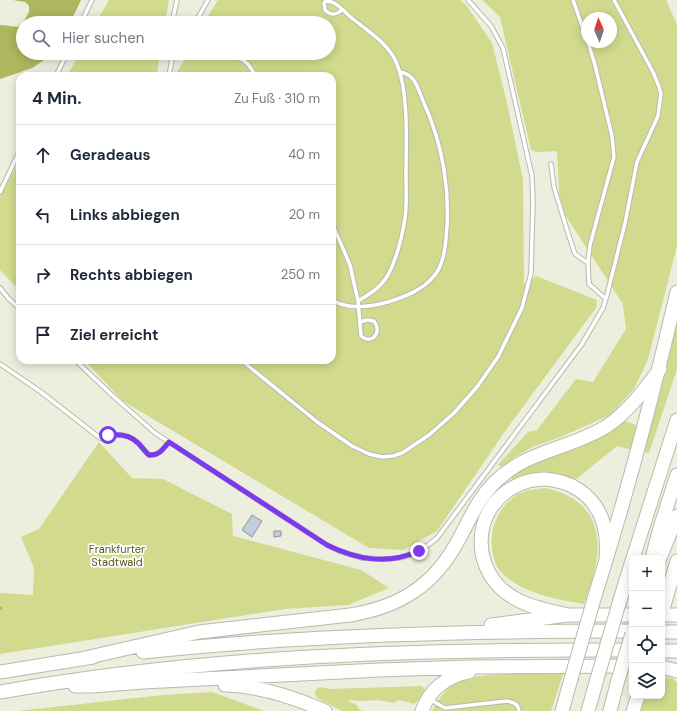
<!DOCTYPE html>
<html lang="de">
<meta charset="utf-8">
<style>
:root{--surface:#fff;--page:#f6f6f7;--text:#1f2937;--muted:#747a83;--line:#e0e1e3}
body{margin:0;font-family:"DM Sans",sans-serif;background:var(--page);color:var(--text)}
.controls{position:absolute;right:12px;bottom:12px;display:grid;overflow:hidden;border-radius:8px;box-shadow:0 2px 10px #0003}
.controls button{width:36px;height:36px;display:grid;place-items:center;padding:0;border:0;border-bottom:1px solid var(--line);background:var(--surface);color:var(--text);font:20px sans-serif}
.compass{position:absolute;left:581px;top:12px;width:36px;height:36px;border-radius:50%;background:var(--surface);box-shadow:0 2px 10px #0003;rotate:357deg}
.stop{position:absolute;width:12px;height:12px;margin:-9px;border:3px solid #7c3aed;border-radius:50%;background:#fff}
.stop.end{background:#7c3aed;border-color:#fff;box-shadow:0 1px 4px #0008}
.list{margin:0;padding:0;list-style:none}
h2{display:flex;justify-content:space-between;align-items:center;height:52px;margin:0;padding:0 16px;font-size:17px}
h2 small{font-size:13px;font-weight:400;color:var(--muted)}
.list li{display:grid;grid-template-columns:26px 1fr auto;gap:12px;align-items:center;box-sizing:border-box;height:60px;padding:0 16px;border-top:1px solid var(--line)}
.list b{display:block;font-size:15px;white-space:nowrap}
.list em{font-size:13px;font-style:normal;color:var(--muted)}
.icon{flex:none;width:22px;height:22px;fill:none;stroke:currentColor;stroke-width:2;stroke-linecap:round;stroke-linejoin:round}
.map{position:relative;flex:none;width:677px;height:711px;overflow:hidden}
.search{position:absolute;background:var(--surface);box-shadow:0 2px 10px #0003;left:16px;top:16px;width:320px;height:44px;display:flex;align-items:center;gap:10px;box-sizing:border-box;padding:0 14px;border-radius:22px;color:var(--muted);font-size:15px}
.panel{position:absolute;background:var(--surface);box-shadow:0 2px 10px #0003;left:16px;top:72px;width:320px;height:292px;border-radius:12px}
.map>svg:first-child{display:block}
.green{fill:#d2da8e;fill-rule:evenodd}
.water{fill:#aeb75d}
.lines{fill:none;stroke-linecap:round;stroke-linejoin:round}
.stream{stroke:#aeb75d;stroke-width:2.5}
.building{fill:#c3cdda;stroke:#8b94a0}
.service-casing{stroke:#b8baab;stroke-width:5.5}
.motorway-casing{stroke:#b8baab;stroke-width:15}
.service{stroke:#fff;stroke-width:3.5}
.motorway{stroke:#fff;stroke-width:13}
.motorway-bridge-casing{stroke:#b8baab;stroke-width:15;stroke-linecap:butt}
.motorway-bridge{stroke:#fff;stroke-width:13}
.route{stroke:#7c3aed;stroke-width:5}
.labels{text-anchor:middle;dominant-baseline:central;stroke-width:3.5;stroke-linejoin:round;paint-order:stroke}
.park-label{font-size:11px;fill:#545917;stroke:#fff}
</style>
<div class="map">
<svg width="677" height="711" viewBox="0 0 677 711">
<rect width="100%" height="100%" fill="#eceede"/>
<path class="green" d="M109,0H169L165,23H96Z
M218,0H460L466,5L492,43L507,103L523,180L524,284L536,276L597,300L596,308L508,427L437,531L403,550L369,548L123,401L84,360H332V76H175L188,53H329V23H204Z
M482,0H666L677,25V246L648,359L634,389L610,415L558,438L532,447L515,457L502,467L498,465L528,432L537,430L576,379L593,382L626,329L623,304L560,207L557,151L537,152L531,150L500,17ZM587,18H611V42H587Z
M80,53H160L157,73L161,76H67Z
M20,160V291L0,270V196Z
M677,324V369L649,453L642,452Z
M621,420L639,426L632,450L617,446L574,481L514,480L509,475Z
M99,442L132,478L163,479L232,514L233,536L361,570L389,588L348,605L285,609L0,654V593L33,595L34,568L21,537L39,529Z
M545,488C582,496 601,518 597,556C596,572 589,589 584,604C556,599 524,594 502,573C496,568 493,556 492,548C489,523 504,496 530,490C535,489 541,489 545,488Z
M563,674L551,711H432C438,700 445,689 456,683C478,670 536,675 563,674Z
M662,677L672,678L677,682V711H639L643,696H662Z
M422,686L424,688L425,691L421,698L414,704L399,700L393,703L378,700L364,701L349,700V701L358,706V708L362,711H342L317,698L315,693L316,689L320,687L330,689Z
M212,692L264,711H17L163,695Z"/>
<path class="water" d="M13,0H81L70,23H23L29,12V6L25,2Z
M23,24V53H55L32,68L0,79V25C8,25 14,28 22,26Z"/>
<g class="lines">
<path class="stream" d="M0,609L1,608"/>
</g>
<path class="building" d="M252,515L262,521L252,537L242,530Z
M274,531H281V536L274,537Z"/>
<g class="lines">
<g class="service-casing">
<path id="service" d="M573,0L587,40
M342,10C336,15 331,16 325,10L324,3L326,1C337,1 345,13 353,19C369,32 389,44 397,64C409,93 406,144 406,175C406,189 407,204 405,218C402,237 397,258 388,275C381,287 370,294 358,301
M81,23L92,0
M172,23L177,0
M195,23L208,0
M588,42L595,65L612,136L614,157L590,245L588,263L589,284L606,299
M233,53L248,64L256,76
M56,76L67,53
M169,76L173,53
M551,164L554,187L568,233L575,254L588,263
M0,192L20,150
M332,223L350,265L358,301L361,336C371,345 383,333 374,321L367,320L360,322
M0,288L8,298L20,309
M332,300C348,310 370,307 388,302C404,297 423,290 434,276C443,266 445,251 446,239C451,193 443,145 424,103C418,90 416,74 400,72
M75,360L112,395L155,433L327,545L339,551L362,558L385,559L399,558L410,555L428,545L437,538L582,344L603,308L607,295L625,223L637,162L658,116L661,94L658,84L653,72L614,0
M241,360L316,421L352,446L369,454L382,457L393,456L402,453L429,435L454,413L477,387L498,357L522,308L531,273L533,202L532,176L503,48L491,26L468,0
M0,364L41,392L100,438C112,433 126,433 136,441C141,445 145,451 149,455C159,456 163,449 169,442
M431,700L445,708L507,701C514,702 518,704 519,711"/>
</g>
<g class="motorway-casing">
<path id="motorway" d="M633,558L677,420
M652,558L660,528L677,475
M660,558L677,516
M594,599C626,498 653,396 677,292
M620,600L632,561
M662,612L677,561
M568,615C551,611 532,608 516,599C470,575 469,509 516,486C525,481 535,479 545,479C557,480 569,483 579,490C604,507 608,532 606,560
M662,615H677
M491,625L568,615H632
M662,632H677
M662,651H677
M143,652C305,635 469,631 632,631
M85,658L199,632L350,615C400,607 435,585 459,539C472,515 481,492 503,475C533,450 574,447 607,426C629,411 644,390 660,369
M662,667L677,671
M0,672L93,657
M225,685C259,686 294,697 325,711
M75,686H91L144,682L379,670L471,667L632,666
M0,692C208,655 421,649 632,650
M422,711C429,690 448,675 469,672
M562,711L571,679
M588,711L597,679
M610,711L618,680
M633,711L638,696"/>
</g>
<use href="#service" class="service"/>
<use href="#motorway" class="motorway"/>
<g class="motorway-bridge-casing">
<path id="motorway-bridge" d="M571,679L594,599
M597,679L620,600
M618,680L632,634"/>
</g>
<use href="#motorway-bridge" class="motorway-bridge"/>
</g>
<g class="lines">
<path class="route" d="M108,435C118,434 131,435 138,443C142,447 145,452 149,455C159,456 163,449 169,442L327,545C358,560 387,565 419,551"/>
</g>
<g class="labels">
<g class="park-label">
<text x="117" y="549">Frankfurter<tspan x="117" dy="13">Stadtwald</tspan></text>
</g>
</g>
</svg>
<div class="controls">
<button>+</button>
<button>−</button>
<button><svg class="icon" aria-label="locate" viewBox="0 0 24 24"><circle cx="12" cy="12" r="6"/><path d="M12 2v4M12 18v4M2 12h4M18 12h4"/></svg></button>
<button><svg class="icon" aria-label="layers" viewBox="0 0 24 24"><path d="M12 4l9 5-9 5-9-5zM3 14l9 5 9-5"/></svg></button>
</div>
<svg class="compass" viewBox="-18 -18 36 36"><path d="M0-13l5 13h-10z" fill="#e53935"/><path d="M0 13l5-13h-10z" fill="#747a83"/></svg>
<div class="stop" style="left:108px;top:435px"></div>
<div class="stop end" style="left:419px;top:551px"></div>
<div class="search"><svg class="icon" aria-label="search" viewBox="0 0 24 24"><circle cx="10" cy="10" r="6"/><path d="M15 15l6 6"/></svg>Hier suchen</div>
<section class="panel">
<h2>4 Min.<small>Zu Fuß · 310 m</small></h2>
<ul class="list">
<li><svg class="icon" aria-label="ahead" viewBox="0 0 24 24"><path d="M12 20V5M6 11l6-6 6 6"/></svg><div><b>Geradeaus</b></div><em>40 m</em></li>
<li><svg class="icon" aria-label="left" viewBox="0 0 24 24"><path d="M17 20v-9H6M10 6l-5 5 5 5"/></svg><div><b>Links abbiegen</b></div><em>20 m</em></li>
<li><svg class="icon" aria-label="right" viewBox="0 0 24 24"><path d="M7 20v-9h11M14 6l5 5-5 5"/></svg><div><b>Rechts abbiegen</b></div><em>250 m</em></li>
<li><svg class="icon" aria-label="arrive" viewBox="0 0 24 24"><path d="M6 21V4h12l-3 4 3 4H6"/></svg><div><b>Ziel erreicht</b></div></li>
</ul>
</section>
</div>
